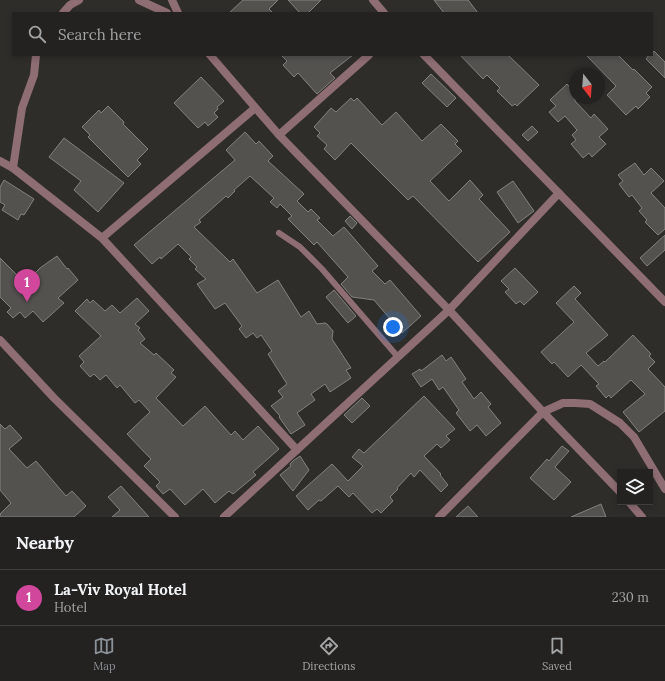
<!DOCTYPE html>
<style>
:root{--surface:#232220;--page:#2f2f2d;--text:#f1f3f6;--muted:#a3a4a5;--line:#403f3e;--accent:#8c9099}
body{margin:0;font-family:Lora,serif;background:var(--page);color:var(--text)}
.controls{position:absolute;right:12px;bottom:12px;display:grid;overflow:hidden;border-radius:0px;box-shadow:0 2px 6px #0003}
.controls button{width:36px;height:36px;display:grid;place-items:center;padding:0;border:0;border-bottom:1px solid var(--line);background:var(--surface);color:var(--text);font:20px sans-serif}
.compass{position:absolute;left:569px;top:68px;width:36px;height:36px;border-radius:50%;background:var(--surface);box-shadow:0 2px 6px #0003;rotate:163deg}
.you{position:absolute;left:393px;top:327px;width:14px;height:14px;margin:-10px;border:3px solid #fff;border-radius:50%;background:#1a73e8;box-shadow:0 0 0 6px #1a73e833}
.badge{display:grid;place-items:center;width:26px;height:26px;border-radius:50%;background:var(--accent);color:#fff;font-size:13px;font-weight:700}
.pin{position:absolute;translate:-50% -33px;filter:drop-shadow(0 1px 2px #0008)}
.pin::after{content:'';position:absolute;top:21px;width:14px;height:12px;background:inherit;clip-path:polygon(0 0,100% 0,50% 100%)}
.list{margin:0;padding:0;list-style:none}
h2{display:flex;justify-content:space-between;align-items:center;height:52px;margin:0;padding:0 16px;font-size:17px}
h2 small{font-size:13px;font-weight:400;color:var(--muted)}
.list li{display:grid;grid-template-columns:26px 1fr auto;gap:12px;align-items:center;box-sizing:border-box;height:56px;padding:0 16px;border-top:1px solid var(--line)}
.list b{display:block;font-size:15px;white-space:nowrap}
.list p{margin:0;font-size:13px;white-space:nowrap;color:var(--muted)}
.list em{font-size:13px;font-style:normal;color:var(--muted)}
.icon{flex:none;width:22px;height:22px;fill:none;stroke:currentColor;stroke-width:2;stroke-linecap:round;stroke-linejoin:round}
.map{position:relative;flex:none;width:665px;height:517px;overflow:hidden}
.search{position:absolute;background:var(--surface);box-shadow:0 2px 6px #0003;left:12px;right:12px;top:12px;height:44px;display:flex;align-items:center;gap:10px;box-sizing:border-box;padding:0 14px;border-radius:0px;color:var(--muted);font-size:15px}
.sheet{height:108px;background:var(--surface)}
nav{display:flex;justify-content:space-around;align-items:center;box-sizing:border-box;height:56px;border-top:1px solid var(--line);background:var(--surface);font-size:11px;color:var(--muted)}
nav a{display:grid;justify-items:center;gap:2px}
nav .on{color:var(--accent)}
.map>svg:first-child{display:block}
.building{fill:#54524f;stroke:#84827f}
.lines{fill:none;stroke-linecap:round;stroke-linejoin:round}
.lane{stroke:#8e6d73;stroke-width:6}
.street{stroke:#8e6d73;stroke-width:8}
</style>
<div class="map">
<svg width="665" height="517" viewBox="0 0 665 517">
<rect width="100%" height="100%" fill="#2f2d2a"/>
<path class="building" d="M243,0H278L269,9L273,13H229Z
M288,0H321L308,13H300Z
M434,0H468L478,13H444Z
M654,51L665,62V78L646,59L649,55H652Z
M281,55H353L330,73L335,78L317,94L298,73L294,77L283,65L287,61Z
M460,55H508L539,85L517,106L515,104L512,106L497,91L500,88L487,75L483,79Z
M586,55H618L633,70L634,69L652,87L646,93L650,97L638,109L636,106L626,115L607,95L616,86Z
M431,74L456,98L447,107L422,83Z
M201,77L224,101L217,107L218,109L214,113L218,117L208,126L205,122L198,128L174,103Z
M567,84L575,93V101L591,118L594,114L608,129L599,137L606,144L592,157L589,153L583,158L571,144L576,140L572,135L577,130L565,116L558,122L549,112L556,106L550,100Z
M351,98L354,101L357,98L382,125L396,112L422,141L441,124L458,141L455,144L462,151L430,181L449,201L470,180L483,195L479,199L510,232L478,262L413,196L408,200L351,143L335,160L324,149L327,145L317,136L320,133L314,127L331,108L336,112Z
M108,106L124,122L123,124L148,149L137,160L141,164L128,177L88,137L90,135L82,127L99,110L101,113Z
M532,126L538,132L528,141L522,135Z
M245,132L256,144L259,141L273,156L268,161L304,194L297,201L308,212L311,209L320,218L317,220L333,236L344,227L378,266L372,271L385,284L390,280L421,316L402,333L374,300L352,297L341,284L348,277L317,242L314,245L288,219L292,216L280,204L277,208L270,202L274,198L250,176L234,190L235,191L228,198L226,196L207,213L199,220L201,222L194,227L230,262L233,259L257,293L278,280L301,317L309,311L317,324L325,323L327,324L333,331L332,339L351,368L346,370L351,378L330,392L325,384L311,394L315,400L297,413L305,425L291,434L279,417L280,416L271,406L283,397L278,391L287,384L268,354L272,351L261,335L257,338L253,333L246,338L239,329L242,326L225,303L215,309L197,284L206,279L195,269L197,267L189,259L191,257L178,244L161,259L160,257L152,264L134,245L235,160L226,150Z
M64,138L124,183L98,212L74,190L81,181L49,157Z
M635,163L644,175L651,168L664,181L651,193L665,208V229L658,235L645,222L647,220L639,211L642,208L632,195L629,197L619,184L623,181L618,175Z
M4,180L34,199L24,215L21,214L18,220L2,210L5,205L0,202V187Z
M513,181L534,211L518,223L497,192Z
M350,216L357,223L352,229L345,221Z
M665,235V250L647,266L640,258Z
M57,256L67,269L68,268L78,280L58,298L64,303L43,322L33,311L25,318L20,312L13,318L7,312L11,308L0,297V258L25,283L40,268Z
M515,268L538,292L524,305L520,301L516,304L505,292L509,289L501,281Z
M574,286L581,293L575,299L608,335L586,353L598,366L604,361L605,362L633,335L651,354L649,356L655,362L648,369L665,387V411L639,432L623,412L645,394L631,380L611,398L609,395L606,398L596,386L599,384L581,365L568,377L554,362L552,364L541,352L574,322L556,303Z
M334,290L356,316L348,323L326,297Z
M137,298L149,311L135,324L140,328L138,330L145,339L140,343L154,355L156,353L174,370L171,373L176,377L156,398L183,426L205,406L231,435L235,431L243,440L258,426L279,449L253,472L256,475L233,494L229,491L215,503L203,489L185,505L170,489L163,494L156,486L160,482L144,466L151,459L127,434L150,412L139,400L135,403L120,385L117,388L106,375L100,380L94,374L90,377L80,366L84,362L79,356L101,336L75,311L87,299L90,303L93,300L105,311L112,305L120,313Z
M442,355L446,361L451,357L466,379L462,382L474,399L481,392L491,404L488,407L501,423L486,436L477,425L470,431L456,413L459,410L443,387L439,390L432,379L421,387L412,374L420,369L421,371Z
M424,396L455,429L446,436L450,440L441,448L437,444L424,456L441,474L440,475L448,485L441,492L420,470L414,477L411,473L397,488L398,489L390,497L393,501L381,513L377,509L372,513L353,493L349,497L338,486L321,501L319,500L308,510L296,496L332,464L348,481L363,466L352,457L359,449L364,453Z
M362,398L370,406L352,423L344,415Z
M0,424L5,429L10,425L22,438L9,449L27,468L36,461L66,496L72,491L86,506L74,517H0V514L11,503L0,490Z
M562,446L569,451L555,467L571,482L554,500L530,478L547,459L549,461Z
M300,456L309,470L293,491L280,475L291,466L290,464L293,461Z
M121,486L149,517H112L120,510L108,497Z
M601,504L606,517H571Z
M468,506L478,517H456Z"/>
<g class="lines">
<path class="lane" d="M279,233L300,247L322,269L398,357"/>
<path class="street" d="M139,0L167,13
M172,0L178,13
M373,0L384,13
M63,13L70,5L79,0
M210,55L279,135L449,310L543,412L620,492
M424,55L665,302
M279,135L369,55
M0,161L13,168L102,238L297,450
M13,168L22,108L34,75L36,55
M102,238L255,108
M0,340L54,398L175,517
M629,502L642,517
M224,517L449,310L559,193
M439,517L543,412L563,403H575L590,404L620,423L634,437L665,489"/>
</g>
</svg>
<div class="controls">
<button><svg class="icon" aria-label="layers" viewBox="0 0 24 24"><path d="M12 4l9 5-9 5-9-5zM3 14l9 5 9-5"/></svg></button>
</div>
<svg class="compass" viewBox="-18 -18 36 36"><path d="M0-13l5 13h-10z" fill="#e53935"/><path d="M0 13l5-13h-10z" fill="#a3a4a5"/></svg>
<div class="you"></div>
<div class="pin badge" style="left:27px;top:302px;background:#d1479c">1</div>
<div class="search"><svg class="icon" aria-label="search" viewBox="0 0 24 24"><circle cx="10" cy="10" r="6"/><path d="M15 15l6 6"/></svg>Search here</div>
</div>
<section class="sheet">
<h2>Nearby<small></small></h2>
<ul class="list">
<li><span class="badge" style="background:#d1479c">1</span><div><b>La-Viv Royal Hotel</b><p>Hotel</p></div><em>230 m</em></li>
</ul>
</section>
<nav>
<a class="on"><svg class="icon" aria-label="map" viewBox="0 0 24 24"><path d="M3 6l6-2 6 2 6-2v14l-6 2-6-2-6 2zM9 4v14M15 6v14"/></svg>Map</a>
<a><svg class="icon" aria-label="directions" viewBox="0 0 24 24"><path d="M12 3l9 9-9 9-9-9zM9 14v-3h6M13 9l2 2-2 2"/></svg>Directions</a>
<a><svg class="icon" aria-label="saved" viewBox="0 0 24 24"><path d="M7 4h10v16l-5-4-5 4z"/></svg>Saved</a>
</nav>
